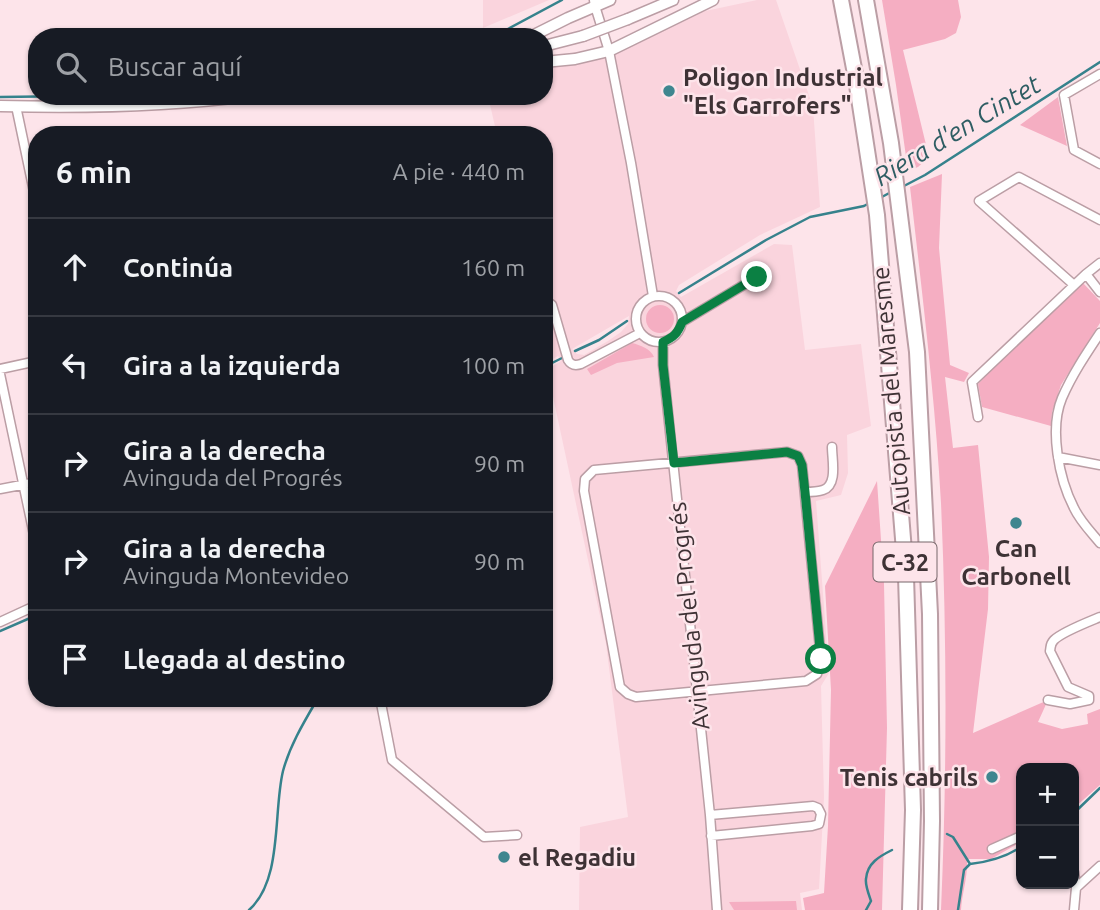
<!DOCTYPE html>
<html lang="es">
<meta charset="utf-8">
<style>
:root{--surface:#171b24;--page:#242831;--text:#f1f3f6;--muted:#9ea1a6;--line:#363941}
body{margin:0;font-family:Ubuntu,sans-serif;background:var(--page);color:var(--text)}
.controls{position:absolute;right:21px;bottom:21px;display:grid;overflow:hidden;border-radius:14px;box-shadow:0 2px 5px #0004}
.controls button{width:63px;height:63px;display:grid;place-items:center;padding:0;border:0;border-bottom:2px solid var(--line);background:var(--surface);color:var(--text);font:35px sans-serif}
.stop{position:absolute;width:21px;height:21px;margin:-16px;border:5px solid #0b8043;border-radius:50%;background:#fff}
.stop.end{background:#0b8043;border-color:#fff;box-shadow:0 2px 7px #0008}
.list{margin:0;padding:0;list-style:none}
h2{display:flex;justify-content:space-between;align-items:center;height:91px;margin:0;padding:0 28px;font-size:30px}
h2 small{font-size:23px;font-weight:400;color:var(--muted)}
.list li{display:grid;grid-template-columns:46px 1fr auto;gap:21px;align-items:center;box-sizing:border-box;height:98px;padding:0 28px;border-top:2px solid var(--line)}
.list b{display:block;font-size:26px;white-space:nowrap}
.list p{margin:0;font-size:23px;white-space:nowrap;color:var(--muted)}
.list em{font-size:23px;font-style:normal;color:var(--muted)}
.icon{flex:none;width:38px;height:38px;fill:none;stroke:currentColor;stroke-width:2;stroke-linecap:round;stroke-linejoin:round}
.map{position:relative;flex:none;width:1100px;height:910px;overflow:hidden}
.search{position:absolute;background:var(--surface);box-shadow:0 2px 5px #0004;left:28px;top:28px;width:525px;height:77px;display:flex;align-items:center;gap:18px;box-sizing:border-box;padding:0 24px;border-radius:28px;color:var(--muted);font-size:26px}
.panel{position:absolute;background:var(--surface);box-shadow:0 2px 5px #0004;left:28px;top:126px;width:525px;height:581px;border-radius:28px}
.map>svg:first-child{display:block}
.built{fill:#fad4dd;fill-rule:evenodd}
.green{fill:#f5aec2}
.lines{fill:none;stroke-linecap:round;stroke-linejoin:round}
.stream{stroke:#36828c;stroke-width:2.5}
.minor-casing{stroke:#bb9ea5;stroke-width:11}
.tertiary-casing{stroke:#bb9ea5;stroke-width:13}
.motorway-casing{stroke:#bb9ea5;stroke-width:18}
.minor{stroke:#fff;stroke-width:8}
.tertiary{stroke:#fff;stroke-width:10}
.motorway{stroke:#fff;stroke-width:14}
.tertiary-bridge-casing{stroke:#bb9ea5;stroke-width:13;stroke-linecap:butt}
.tertiary-bridge{stroke:#fff;stroke-width:10}
.route{stroke:#0b8043;stroke-width:9}
.poi-dot{fill:#3f868f;stroke:#fde4ea;stroke-width:2.5}
.labels{text-anchor:middle;dominant-baseline:central;stroke-width:5;stroke-linejoin:round;paint-order:stroke}
.shield{fill:#fde4ea;stroke:#77676b;stroke-width:2}
.shield-label{font-size:23px;font-weight:bold;fill:#3e3235}
.poi-label{font-size:24px;font-weight:bold;fill:#3e3235;stroke:#fde4ea;text-anchor:start}
.street-label{font-size:24px;fill:#3e3235;stroke:#fde4ea}
.water-label{font-size:26px;font-style:italic;fill:#2e5d63;stroke:#fde4ea}
</style>
<div class="map">
<svg width="1100" height="910" viewBox="0 0 1100 910">
<rect width="100%" height="100%" fill="#fde4ea"/>
<path class="built" d="M483,0H549L483,28Z
M757,0H776L813,107L820,207L760,235L679,285L676,291L681,297L774,244L792,245L805,350L861,344L871,426L847,435L848,473L841,495L816,501L829,673L821,686L824,797L819,889L800,893L802,910H579L580,827L628,817L606,644L549,378L545,371L561,361L558,356L544,364V135H497L488,96H544V57L599,49L696,13ZM629,316L628,324L621,332L608,341L584,355L577,354L572,349Z"/>
<path class="green" d="M882,0H958L961,17L956,33L945,39L903,50L929,157L918,167L908,171L896,85Z
M1058,97L1067,146L1020,125Z
M942,174L939,248L950,365L969,373L964,382L945,377L953,448L978,445L989,557L988,609L973,733L1048,700L1038,722L1062,729L1088,724L1087,714L1100,709V785L1074,808V768H1021V842L991,859H967C968,877 962,893 961,910H941C947,775 947,638 941,503C935,397 922,292 910,187Z
M1083,283L1100,301V323L1061,385L1052,412L1051,426L982,407L978,384L1013,347Z
M646 319a14 14 0 1 1 28 0a14 14 0 1 1-28 0Z
M632,343C640,345 651,349 654,357L617,363L591,375L587,369Z
M877,481L884,584L887,728L882,910H805L803,898L824,893L828,826L831,690L825,586Z
M796,901L797,910H734L729,902Z"/>
<g class="lines">
<path class="stream" d="M493,37L562,0
M0,97L78,96
M902,187L925,175L1100,62
M880,198L893,191
M679,293L766,240L810,217L864,206L871,202
M575,351L599,340L627,321
M544,367L562,358
M0,631L37,615
M1074,813L1100,788
M947,834L953,837L970,864C988,862 1006,857 1021,847
M249,910C283,880 273,812 283,771C290,745 304,722 318,698
M866,910L871,901C869,895 865,885 866,879C867,863 880,856 892,850
M958,910L964,870L970,864"/>
<g class="minor-casing">
<path id="minor" d="M594,0L595,6L609,51L631,163L653,296
M1100,74L1064,95L1074,150L1100,164
M16,106L37,206
M1086,274L1100,292
M1074,285L979,201L1019,177L1100,220
M636 319a23 23 0 1 1 46 0a23 23 0 1 1-46 0Z
M544,299L552,305L568,360C571,365 575,366 581,364L640,333
M682,322L757,277
M1100,333C1086,354 1072,375 1062,398C1049,429 1059,479 1074,508C1080,521 1091,532 1100,543
M663,342V365L710,815L717,910
M0,369L37,361
M0,374L37,549
M978,417L972,382L1086,274L1100,263
M787,452L798,456L802,465L821,659L817,674L806,681L636,697L628,694L620,687L584,491L585,479L594,470Z
M1058,457L1100,465
M0,489L37,482
M805,492C810,492 817,492 823,490C838,485 832,460 832,447
M0,622L37,605
M380,698L392,760L484,837L517,835
M1048,700L1070,704L1089,700V696L1068,687L1050,651C1051,646 1050,644 1054,640C1062,632 1088,622 1100,617
M710,815L813,806L818,808L821,814L819,824L812,826L711,836
M992,849L1021,836
M1074,872L1076,888
M1074,910L1076,888L1100,866"/>
</g>
<g class="tertiary-casing">
<path id="tertiary" d="M628,19L673,0
M530,37L568,18L610,0
M544,46L583,36
M544,62L575,59L609,51L713,0
M0,106C82,108 166,107 247,96"/>
</g>
<g class="motorway-casing">
<path id="motorway" d="M841,0L856,79L877,215L906,576L913,810L910,910
M866,0L891,143L917,352L930,614L932,821L930,910"/>
</g>
<use href="#minor" class="minor"/>
<use href="#tertiary" class="tertiary"/>
<use href="#motorway" class="motorway"/>
<g class="tertiary-bridge-casing">
<path id="tertiary-bridge" d="M583,36L628,19"/>
</g>
<use href="#tertiary-bridge" class="tertiary-bridge"/>
</g>
<g class="lines">
<path class="route" d="M757,277L682,322C678,333 674,337 663,342V365L674,463L787,452L798,456L802,465L805,492L821,659"/>
</g>
<g class="poi-dot">
<circle cx="669" cy="91" r="7"/>
<circle cx="1016" cy="523" r="7"/>
<circle cx="992" cy="777" r="7"/>
<circle cx="504" cy="857" r="7"/>
</g>
<g class="labels">
<rect class="shield" x="873.5" y="542.5" width="63" height="39" rx="5"/>
<g class="shield-label">
<text x="905" y="562">C-32</text>
</g>
<g class="poi-label">
<text x="683" y="77">Poligon Industrial<tspan x="683" dy="28">"Els Garrofers"</tspan></text>
<text x="1016" y="548" text-anchor="middle">Can<tspan x="1016" dy="28">Carbonell</tspan></text>
<text x="978" y="777" text-anchor="end">Tenis cabrils</text>
<text x="518" y="857">el Regadiu</text>
</g>
<g class="street-label">
<text transform="translate(891 391) rotate(-95)">Autopista del Maresme</text>
<text transform="translate(689 616) rotate(-96)">Avinguda del Progrés</text>
</g>
<g class="water-label">
<text transform="translate(957 130) rotate(-31)">Riera d'en Cintet</text>
</g>
</g>
</svg>
<div class="controls">
<button>+</button>
<button>−</button>
</div>
<div class="stop" style="left:821px;top:659px"></div>
<div class="stop end" style="left:757px;top:277px"></div>
<div class="search"><svg class="icon" aria-label="search" viewBox="0 0 24 24"><circle cx="10" cy="10" r="6"/><path d="M15 15l6 6"/></svg>Buscar aquí</div>
<section class="panel">
<h2>6 min<small>A pie · 440 m</small></h2>
<ul class="list">
<li><svg class="icon" aria-label="ahead" viewBox="0 0 24 24"><path d="M12 20V5M6 11l6-6 6 6"/></svg><div><b>Continúa</b></div><em>160 m</em></li>
<li><svg class="icon" aria-label="left" viewBox="0 0 24 24"><path d="M17 20v-9H6M10 6l-5 5 5 5"/></svg><div><b>Gira a la izquierda</b></div><em>100 m</em></li>
<li><svg class="icon" aria-label="right" viewBox="0 0 24 24"><path d="M7 20v-9h11M14 6l5 5-5 5"/></svg><div><b>Gira a la derecha</b><p>Avinguda del Progrés</p></div><em>90 m</em></li>
<li><svg class="icon" aria-label="right" viewBox="0 0 24 24"><path d="M7 20v-9h11M14 6l5 5-5 5"/></svg><div><b>Gira a la derecha</b><p>Avinguda Montevideo</p></div><em>90 m</em></li>
<li><svg class="icon" aria-label="arrive" viewBox="0 0 24 24"><path d="M6 21V4h12l-3 4 3 4H6"/></svg><div><b>Llegada al destino</b></div></li>
</ul>
</section>
</div>
